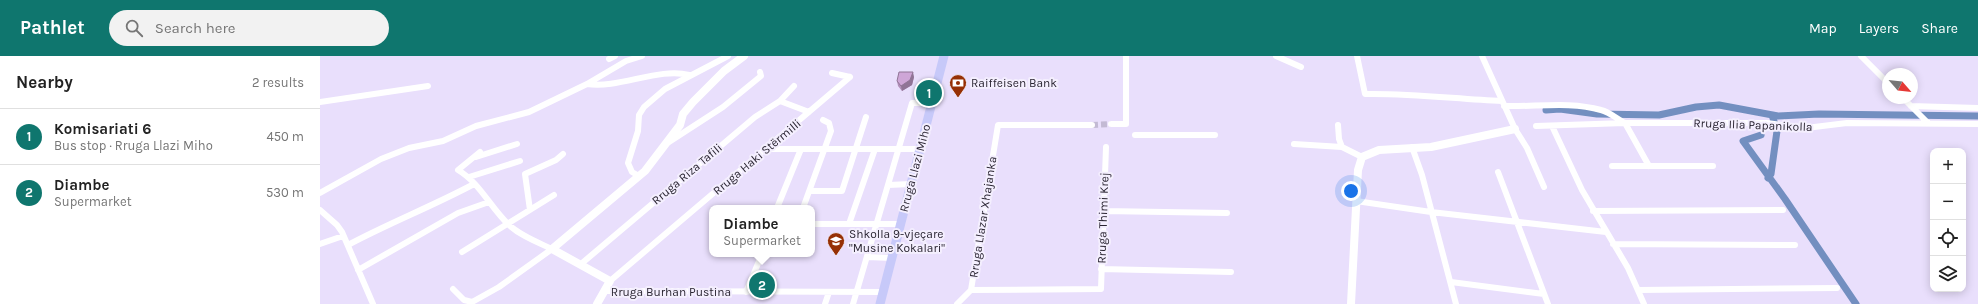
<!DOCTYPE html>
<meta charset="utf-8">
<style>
:root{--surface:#fff;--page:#f2f2f2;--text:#222;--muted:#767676;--line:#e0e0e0;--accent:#0f766e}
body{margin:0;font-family:Karla,sans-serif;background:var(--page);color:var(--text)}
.controls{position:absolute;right:12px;bottom:12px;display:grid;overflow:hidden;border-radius:8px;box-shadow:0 2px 10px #0003}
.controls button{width:36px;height:36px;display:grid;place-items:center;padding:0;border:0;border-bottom:1px solid var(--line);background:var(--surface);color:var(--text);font:20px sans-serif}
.compass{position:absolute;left:1562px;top:12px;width:36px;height:36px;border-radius:50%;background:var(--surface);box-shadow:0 2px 10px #0003;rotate:118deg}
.you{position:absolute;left:1031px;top:135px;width:14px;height:14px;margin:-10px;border:3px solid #fff;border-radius:50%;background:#1a73e8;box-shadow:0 0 0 6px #1a73e833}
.badge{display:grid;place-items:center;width:26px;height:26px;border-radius:50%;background:var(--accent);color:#fff;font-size:13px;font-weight:700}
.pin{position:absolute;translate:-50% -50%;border:2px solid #fff;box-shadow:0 1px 4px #0006}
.popup{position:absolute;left:389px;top:149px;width:106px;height:52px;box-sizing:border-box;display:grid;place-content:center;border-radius:8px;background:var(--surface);filter:drop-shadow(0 1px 3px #0005);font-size:13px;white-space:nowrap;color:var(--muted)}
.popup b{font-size:15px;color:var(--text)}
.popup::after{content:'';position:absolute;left:50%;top:100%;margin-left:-8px;border:8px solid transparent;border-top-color:var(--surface)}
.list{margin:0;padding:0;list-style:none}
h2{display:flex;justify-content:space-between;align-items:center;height:52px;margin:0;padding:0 16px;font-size:17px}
h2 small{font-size:13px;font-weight:400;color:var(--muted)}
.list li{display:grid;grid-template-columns:26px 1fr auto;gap:12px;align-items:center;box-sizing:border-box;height:56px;padding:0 16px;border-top:1px solid var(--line)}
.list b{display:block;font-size:15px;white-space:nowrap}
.list p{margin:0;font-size:13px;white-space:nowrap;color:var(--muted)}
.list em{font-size:13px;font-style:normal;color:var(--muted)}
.icon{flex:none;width:22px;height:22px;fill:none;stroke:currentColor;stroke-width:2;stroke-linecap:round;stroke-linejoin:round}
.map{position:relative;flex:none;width:1658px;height:248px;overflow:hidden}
header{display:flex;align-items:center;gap:24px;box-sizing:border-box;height:56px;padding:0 20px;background:var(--accent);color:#fff}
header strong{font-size:19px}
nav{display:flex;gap:22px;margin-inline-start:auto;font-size:14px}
.search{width:280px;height:36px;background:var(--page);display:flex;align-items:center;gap:10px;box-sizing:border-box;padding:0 14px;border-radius:22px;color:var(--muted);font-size:15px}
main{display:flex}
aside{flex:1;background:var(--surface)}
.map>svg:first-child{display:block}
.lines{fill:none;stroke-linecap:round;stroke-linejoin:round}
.canal{stroke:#738fc0;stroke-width:7}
.street-tunnel{stroke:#c3bad4;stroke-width:6;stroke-dasharray:6 3;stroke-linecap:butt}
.street{stroke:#fff;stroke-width:6}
.secondary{stroke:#fff;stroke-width:8}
.primary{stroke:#c7c9f9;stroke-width:9}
.wall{fill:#b18fb9}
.shaded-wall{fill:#907496}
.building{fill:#cea6d7;stroke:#907496}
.labels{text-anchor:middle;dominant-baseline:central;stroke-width:4;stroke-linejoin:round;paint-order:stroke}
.poi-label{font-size:12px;fill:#2a2532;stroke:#f4effe;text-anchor:start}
.street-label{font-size:12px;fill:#2a2532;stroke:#f4effe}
</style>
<header>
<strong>Pathlet</strong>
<div class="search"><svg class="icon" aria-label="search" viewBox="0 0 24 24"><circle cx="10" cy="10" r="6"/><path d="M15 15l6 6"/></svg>Search here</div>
<nav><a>Map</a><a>Layers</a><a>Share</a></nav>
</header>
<main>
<aside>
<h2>Nearby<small>2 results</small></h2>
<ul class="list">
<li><span class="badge">1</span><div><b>Komisariati 6</b><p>Bus stop · Rruga Llazi Miho</p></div><em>450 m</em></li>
<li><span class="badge">2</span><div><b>Diambe</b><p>Supermarket</p></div><em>530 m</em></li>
</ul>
</aside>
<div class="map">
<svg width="1658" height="248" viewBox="0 0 1658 248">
<rect width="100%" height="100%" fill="#e9dffc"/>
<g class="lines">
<path class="canal" d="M1226,54L1240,53L1277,58L1339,59L1376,51L1399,49L1458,60L1499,58L1658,60
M1441,79L1423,85L1465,143L1536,248
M1448,122L1451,118L1457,75L1452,59"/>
<path class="street-tunnel" d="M772,69L791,68"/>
<path class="street" d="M956,0L981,11
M1037,0L1045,38C1091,37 1136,43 1182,45
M1162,0L1195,73L1207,92L1224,131
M1541,0L1568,27
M289,3L295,0
M512,17L530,21
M267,28C299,33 339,11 369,19
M1583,42L1608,67
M460,45L489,56
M0,46L108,30
M1184,50C1216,51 1250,45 1281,54C1289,56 1296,62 1303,66
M1591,50L1658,52
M1305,67L1329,110
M791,68H806V0
M1018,69L1019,83L1022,91
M1216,70L1305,67H1447L1486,72L1527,67L1658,68
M1232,70L1262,134L1308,212L1324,248
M815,79H895
M349,86L403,51L441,20L440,16
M974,88L1022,91L1042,101
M1092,91L1102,119L1136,248
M446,93H600
M156,101L197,88
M1292,110H1393
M1178,116L1228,248
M319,120L312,116L308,107L318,75L319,59L324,51L345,33L408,0
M149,121L200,105
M568,129L591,128
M490,135H522L546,61
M0,137L61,103L89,92L123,85L156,70L209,56L267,28L306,5L322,0
M1036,145L1111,156L1286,176
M457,152L481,93
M483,152L511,75L509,67L503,64
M0,154L17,169L22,176L53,248
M210,154L205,118L236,104L243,98
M783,155L907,157
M1273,155L1463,154
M492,168H580
M529,168L555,93
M0,188L23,180
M1293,188L1475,189
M28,189C69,167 113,150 154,128
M142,196L234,139
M547,201L572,202
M261,208L435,61L460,45L474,30
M781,213L911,216
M38,214L138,157L169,146
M290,225L530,21
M1131,226L1224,238
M133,233L144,244L152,246L179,231L232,193C217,186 201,180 189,169C170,151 160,127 138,114L160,96
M651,234L781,233L786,91
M1319,234L1517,232
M284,235L563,236
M426,236L442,198
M505,248L509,236
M533,248L592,47H612
M637,248L651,234L678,69H772"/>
<path class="secondary" d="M277,248L290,225L232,193L325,115L360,69L363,58L373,46L404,15L424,0
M1031,248L1038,114L1042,101L1059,94L1111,91L1195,73"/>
<path class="primary" d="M560,248L624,0"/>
</g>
<path class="wall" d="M594,21L592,29L582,35L578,30L577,25Z"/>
<path class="shaded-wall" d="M593,16L594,21L592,29L582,35L581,30Z"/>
<path class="building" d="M579,16H593L590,24L581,30L577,25Z"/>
<defs>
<g id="bank-pin" transform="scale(0.9)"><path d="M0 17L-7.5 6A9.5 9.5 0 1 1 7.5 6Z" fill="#963005" stroke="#f4effe"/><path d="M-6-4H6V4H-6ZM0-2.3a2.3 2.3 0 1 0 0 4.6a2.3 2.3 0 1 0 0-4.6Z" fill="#fff"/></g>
<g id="school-pin" transform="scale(0.9)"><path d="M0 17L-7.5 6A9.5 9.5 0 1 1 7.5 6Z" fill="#963005" stroke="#f4effe"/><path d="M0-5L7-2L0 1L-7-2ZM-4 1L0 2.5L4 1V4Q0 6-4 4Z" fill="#fff"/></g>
</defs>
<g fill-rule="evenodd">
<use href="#bank-pin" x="638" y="27"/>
<use href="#school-pin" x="516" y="185"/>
</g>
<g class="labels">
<g class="poi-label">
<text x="651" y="27">Raiffeisen Bank</text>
<text x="529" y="178">Shkolla 9-vjeçare<tspan x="529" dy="14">"Musine Kokalari"</tspan></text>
</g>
<g class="street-label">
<text transform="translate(1433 69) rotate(2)">Rruga Ilia Papanikolla</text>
<text transform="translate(437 101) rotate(-40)">Rruga Haki Stërmilli</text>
<text transform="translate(595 112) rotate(-75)">Rruga Llazi Miho</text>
<text transform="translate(367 118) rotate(-40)">Rruga Riza Tafili</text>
<text transform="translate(663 161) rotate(-81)">Rruga Llazar Xhajanka</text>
<text transform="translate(783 162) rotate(-88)">Rruga Thimi Krej</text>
<text x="351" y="236">Rruga Burhan Pustina</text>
</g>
</g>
</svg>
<div class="controls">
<button>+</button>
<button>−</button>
<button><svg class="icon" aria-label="locate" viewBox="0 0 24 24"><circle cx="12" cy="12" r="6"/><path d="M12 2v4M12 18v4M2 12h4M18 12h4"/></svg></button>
<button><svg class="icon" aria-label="layers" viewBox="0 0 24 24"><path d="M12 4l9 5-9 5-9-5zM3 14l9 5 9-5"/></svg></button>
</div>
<svg class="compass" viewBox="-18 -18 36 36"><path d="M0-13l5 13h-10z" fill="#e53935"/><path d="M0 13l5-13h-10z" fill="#767676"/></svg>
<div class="you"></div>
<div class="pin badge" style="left:609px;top:37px">1</div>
<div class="pin badge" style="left:442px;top:229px">2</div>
<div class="popup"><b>Diambe</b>Supermarket</div>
</div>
</main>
